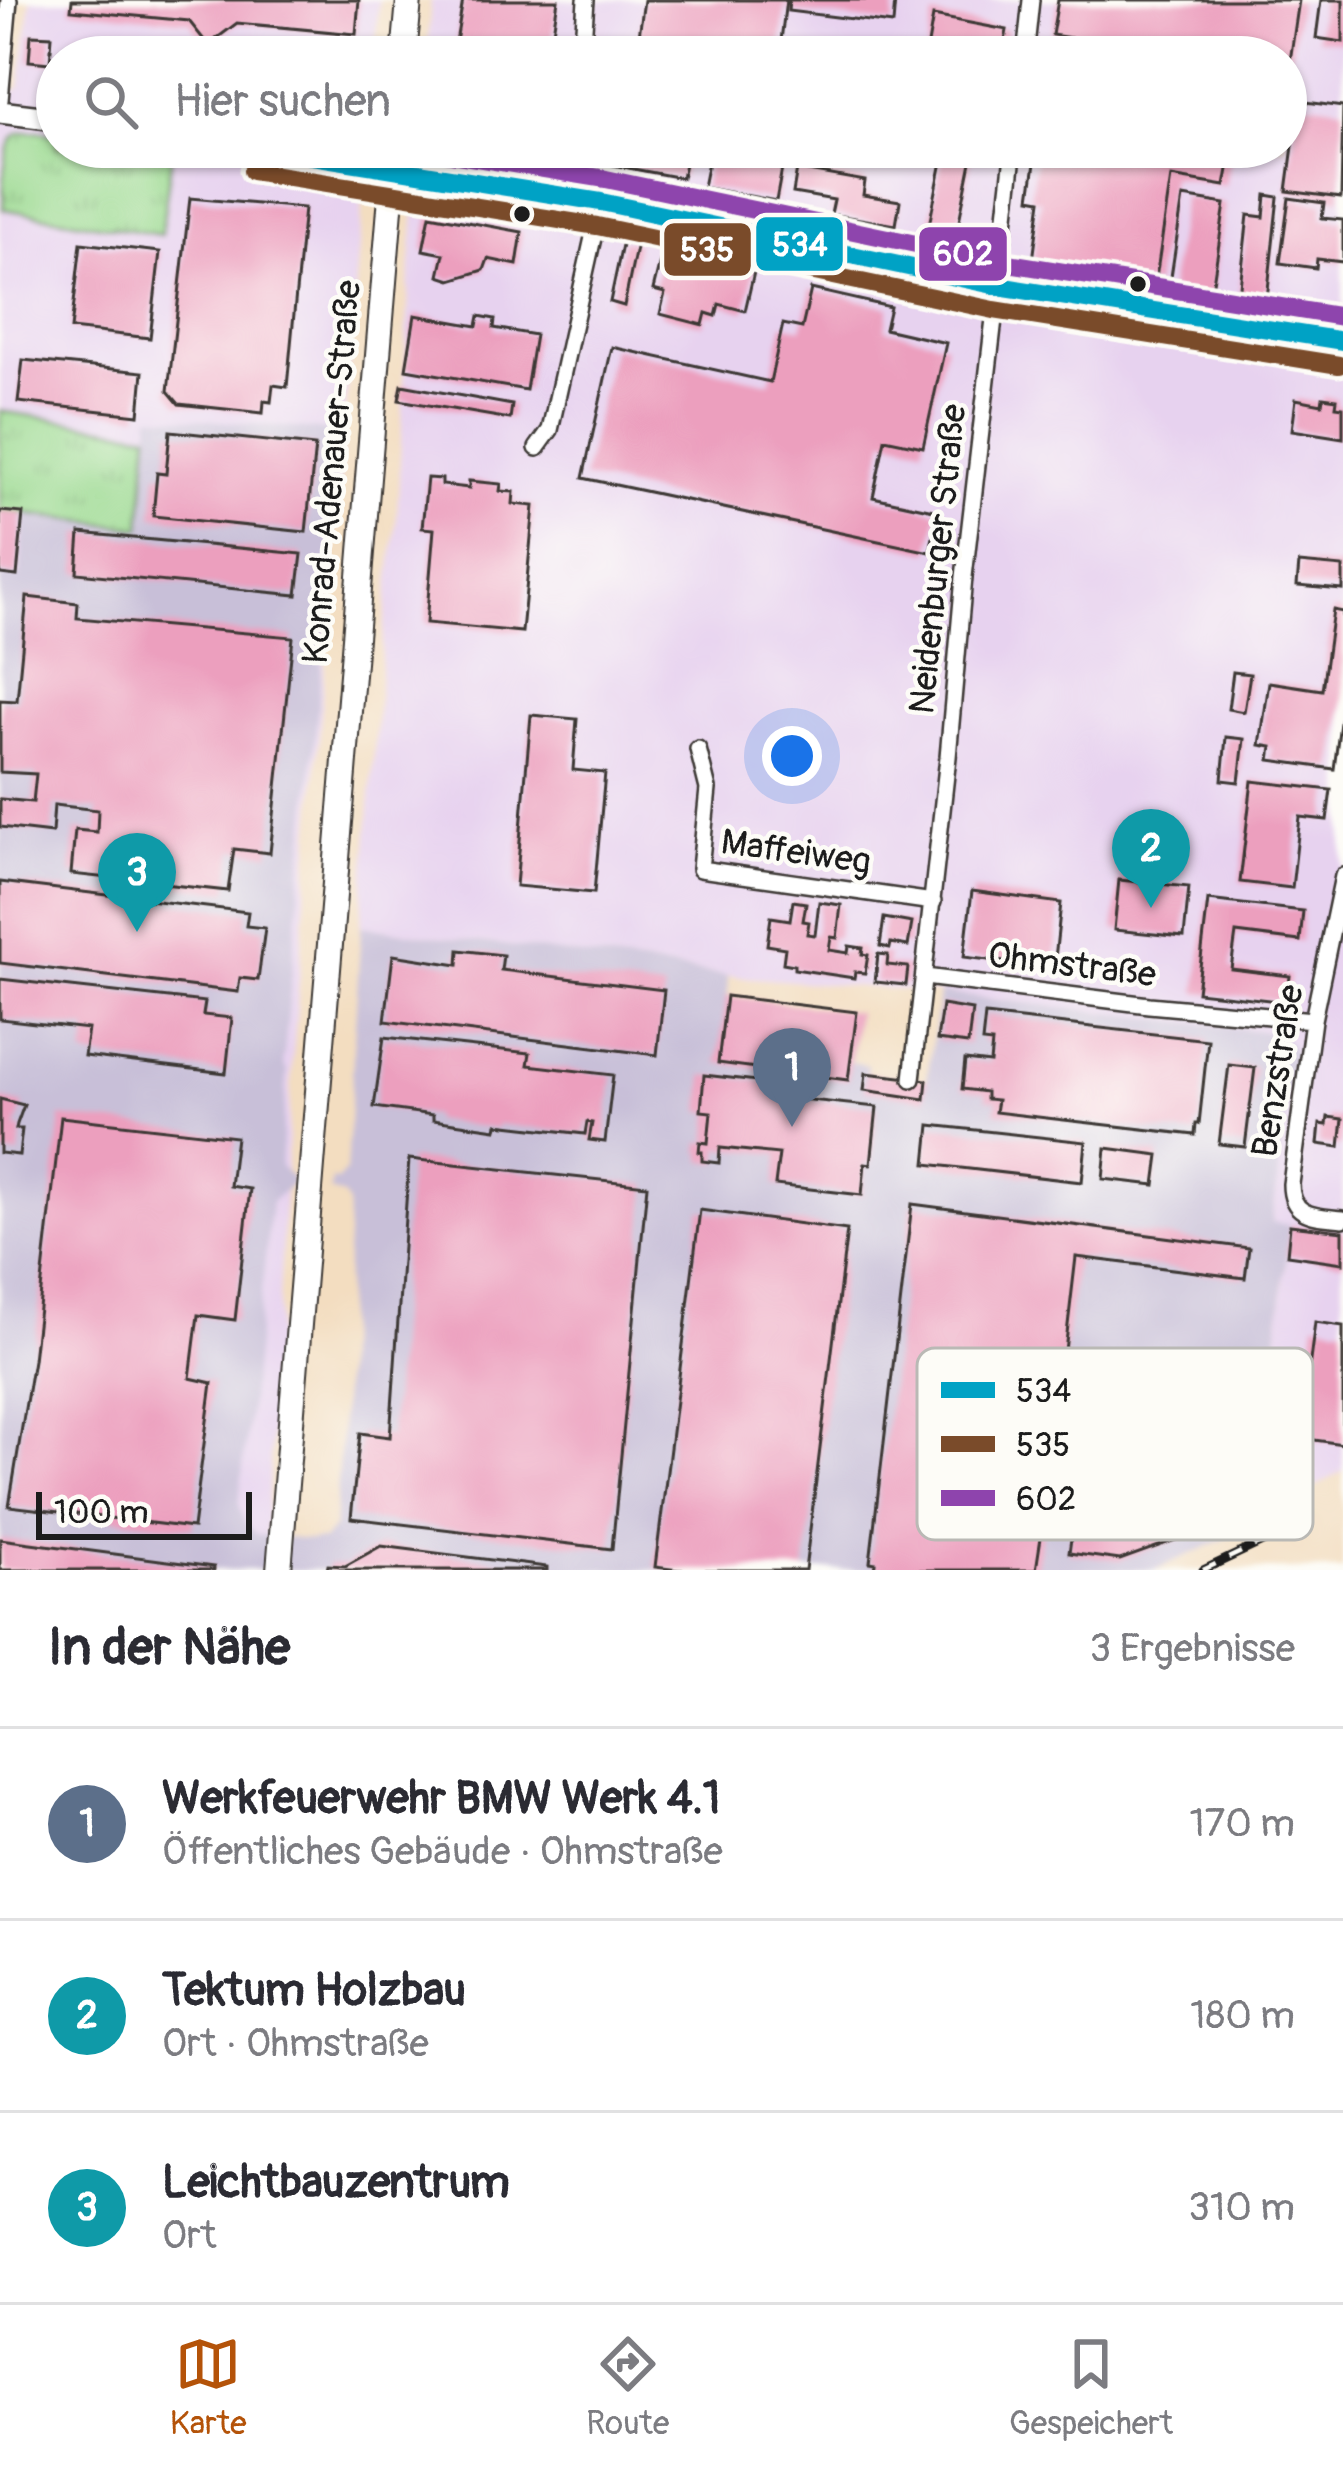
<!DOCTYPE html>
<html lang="de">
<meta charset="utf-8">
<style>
:root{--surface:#fff;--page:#f2f2f3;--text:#2b2b33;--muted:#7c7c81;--line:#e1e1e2;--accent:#b45309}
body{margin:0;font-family:Pangolin,sans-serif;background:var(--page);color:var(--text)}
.scale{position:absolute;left:36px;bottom:30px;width:216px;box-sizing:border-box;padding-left:12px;border:6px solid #1c1c1c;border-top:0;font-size:33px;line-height:42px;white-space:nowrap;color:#1c1c1c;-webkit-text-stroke:9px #fdfcf7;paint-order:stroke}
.you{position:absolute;left:792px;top:756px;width:42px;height:42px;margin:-30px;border:9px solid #fff;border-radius:50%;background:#1a73e8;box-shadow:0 0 0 18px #1a73e833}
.badge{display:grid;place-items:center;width:78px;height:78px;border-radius:50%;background:var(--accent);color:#fff;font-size:39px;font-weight:700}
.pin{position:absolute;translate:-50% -99px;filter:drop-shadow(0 3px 6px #0008)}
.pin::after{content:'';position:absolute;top:63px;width:42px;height:36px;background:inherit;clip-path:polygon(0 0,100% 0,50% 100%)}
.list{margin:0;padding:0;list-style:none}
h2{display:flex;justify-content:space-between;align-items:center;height:156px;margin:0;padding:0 48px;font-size:51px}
h2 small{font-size:39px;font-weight:400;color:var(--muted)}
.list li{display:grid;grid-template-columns:78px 1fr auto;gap:36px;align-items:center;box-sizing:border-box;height:192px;padding:0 48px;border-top:3px solid var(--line)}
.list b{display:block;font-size:45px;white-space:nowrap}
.list p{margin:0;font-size:39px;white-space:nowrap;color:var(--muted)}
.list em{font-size:39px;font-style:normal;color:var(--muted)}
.icon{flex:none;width:66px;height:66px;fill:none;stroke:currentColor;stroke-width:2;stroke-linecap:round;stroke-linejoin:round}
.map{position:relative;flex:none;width:1343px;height:1570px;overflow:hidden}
.search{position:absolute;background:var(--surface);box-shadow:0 3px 9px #0004;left:36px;right:36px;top:36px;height:132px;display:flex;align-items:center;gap:30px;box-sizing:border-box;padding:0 42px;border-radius:66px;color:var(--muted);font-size:45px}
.sheet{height:732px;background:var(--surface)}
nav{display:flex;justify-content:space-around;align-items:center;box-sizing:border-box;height:168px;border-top:3px solid var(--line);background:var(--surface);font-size:33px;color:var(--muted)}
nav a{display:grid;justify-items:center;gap:6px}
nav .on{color:var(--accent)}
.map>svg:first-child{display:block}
.built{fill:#e7d2ef}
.industrial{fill:#c8bfd8}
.grass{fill:url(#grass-tufts);stroke:#5b7a56;stroke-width:3}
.building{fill:#ec9fbe}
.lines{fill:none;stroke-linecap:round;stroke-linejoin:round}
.street-casing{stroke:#3c3935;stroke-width:20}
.secondary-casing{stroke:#3c3935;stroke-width:26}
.primary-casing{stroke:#3c3935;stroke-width:28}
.street{stroke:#fff;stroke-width:15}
.secondary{stroke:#fff;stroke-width:21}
.primary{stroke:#fff;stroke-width:24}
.rail-casing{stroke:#1c1c1c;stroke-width:9}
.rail{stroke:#fdfcf7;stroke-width:4.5;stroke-dasharray:14;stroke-linecap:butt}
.bus-1-casing{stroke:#fdfcf7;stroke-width:27}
.bus-2-casing{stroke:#fdfcf7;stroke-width:27}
.bus-3-casing{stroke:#fdfcf7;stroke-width:27}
.bus-1{stroke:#01a2c5;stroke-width:18}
.bus-2{stroke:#7a4b2a;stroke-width:18}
.bus-3{stroke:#8e44ad;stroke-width:18}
.bus-dot{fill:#1c1c1c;stroke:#fdfcf7;stroke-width:4.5}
.labels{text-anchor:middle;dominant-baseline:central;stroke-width:9;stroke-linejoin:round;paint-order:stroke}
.street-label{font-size:36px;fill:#1c1c1c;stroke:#fdfcf7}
.key{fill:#fdfcf7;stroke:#bab9b5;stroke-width:3}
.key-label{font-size:33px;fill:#1c1c1c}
.line-badge{stroke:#fdfcf7;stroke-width:4.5}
.badge-label{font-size:33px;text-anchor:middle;font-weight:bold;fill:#fff}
</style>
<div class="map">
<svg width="1343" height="1570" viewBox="0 0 1343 1570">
<defs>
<pattern id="grass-tufts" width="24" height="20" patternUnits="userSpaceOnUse" patternTransform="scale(3)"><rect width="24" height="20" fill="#9ad98f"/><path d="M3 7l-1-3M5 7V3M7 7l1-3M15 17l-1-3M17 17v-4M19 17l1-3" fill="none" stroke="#84ba7b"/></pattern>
</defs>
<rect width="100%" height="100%" fill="#fdfcf7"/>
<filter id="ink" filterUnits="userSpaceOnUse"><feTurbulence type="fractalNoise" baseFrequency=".00833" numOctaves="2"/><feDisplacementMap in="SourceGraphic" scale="24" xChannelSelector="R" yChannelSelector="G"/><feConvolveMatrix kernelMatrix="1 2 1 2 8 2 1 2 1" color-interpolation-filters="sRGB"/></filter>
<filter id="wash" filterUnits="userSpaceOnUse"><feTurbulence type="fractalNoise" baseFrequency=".004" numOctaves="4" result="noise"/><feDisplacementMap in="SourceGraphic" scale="48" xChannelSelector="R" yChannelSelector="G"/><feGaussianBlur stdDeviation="2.7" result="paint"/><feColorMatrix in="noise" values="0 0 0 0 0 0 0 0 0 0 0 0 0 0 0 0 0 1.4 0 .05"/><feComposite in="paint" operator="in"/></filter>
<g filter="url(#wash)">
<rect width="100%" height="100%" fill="#f3ddc0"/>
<path class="built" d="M31,0H379L374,57H57V147H367L291,1080L264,1570H0V101L20,87Z
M431,0H1343V1471L1263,1517L1257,1512L1290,1226L1272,1223L1293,1052L1277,1035L1269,1032L939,993L728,976L361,926L382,646L397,516L409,288L420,147H1286V57H427Z"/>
<path class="industrial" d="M151,415L339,432L321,676L283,1064L287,1072L280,1166L292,1177L291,1185L271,1202L239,1505L245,1523L256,1534L307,1540H324L334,1527L340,1442L348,1204L343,1196L330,1191L332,1180L337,1181L346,1171L361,926L728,976L727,996L857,1012L851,1062L867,1065V1073L927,1080L939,993L1269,1032L1277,1035L1288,1042L1294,1051L1272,1222L1290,1225L1257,1511L1263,1517L1245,1530L1154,1570H0V575L20,577L26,506L141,527Z"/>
<path class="grass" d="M39,131L57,134V147H135L172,153L161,235L3,209C4,190 1,143 19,133C24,131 34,132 39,131Z
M0,411L149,434L141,528L0,511Z"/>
<g id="blocks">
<path class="building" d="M72,0H359L356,34L237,23L208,45L189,21L71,10Z
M463,0H558L549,57L456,42Z
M644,0H786L779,57H636Z
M789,0H895L893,24L788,11Z
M1058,0H1299L1289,68L1286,67V57H1192L1052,35Z
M1321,0H1343V42L1316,38Z
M933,16L1007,30L1002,57L926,56Z
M31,35L52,36L50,63L29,61Z
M1299,101L1343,107L1341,198L1287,191Z
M604,147L688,149L682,178L601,163Z
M711,147H786L776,201L703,187Z
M945,147L973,152L956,236L928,230Z
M1067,147H1232L1225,186L1171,177L1155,285L1032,268L1041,200L1030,198L1036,156L1066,161Z
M797,169L865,181L863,195L900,201L896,225L831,214L834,200L793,193Z
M1266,195L1278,197L1266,308L1238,305L1248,215L1264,217Z
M1183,197L1225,204L1211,296L1169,290Z
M190,198L304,208L287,387L273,385L271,402L264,401L263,413L179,404L168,391Z
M1289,198L1324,203L1322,218L1343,220V262L1317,259L1316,268L1280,263Z
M430,215L522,232L517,265L488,259L484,270L451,280L439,276L444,254L423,250Z
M623,240L637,243L624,306L610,302Z
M665,241L756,263L745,311L719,304L716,316L706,313L703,325L660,314L665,293L653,290Z
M81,243L160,252L150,338L71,329Z
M811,289L890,307L885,329L946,343L923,447L885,439L873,497L938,511L930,552L583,478L612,347L770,382L783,324L802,328Z
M415,315L477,326L479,316L495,319L494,328L535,335L526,390L406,369Z
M23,360L143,372L139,415L18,402Z
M402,385L512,405L510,419L399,400Z
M1323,397L1337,399L1336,406L1343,407V438L1292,430L1296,399L1322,404Z
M170,431L315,446L306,532L153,516L157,473L166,474Z
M427,478L442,479V485L469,488V481L501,484L500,491L514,492L513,504L534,506L522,632L426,623L434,529L422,528Z
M0,511L23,513L17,576L0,574Z
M80,533L302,554L297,595L77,573Z
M1299,563L1343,567V590L1297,586Z
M27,597L78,603L77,618L293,637L270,853L234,849L228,891L71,874L75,830L97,832L98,810L54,805L52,833L0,827V799L33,802L36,774L0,772V700L17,701Z
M1333,610L1343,612V699L1334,769L1270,760L1272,747L1260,745L1269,682L1322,690Z
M1233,672L1250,674L1244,712L1228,709Z
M531,715L577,719L573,770L605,773L594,893L516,886Z
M1226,737L1244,739L1239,782L1222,780Z
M1252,781L1331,790L1327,820L1300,817L1292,888L1240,882Z
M1119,880L1189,887L1184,937L1114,930Z
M0,882L248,912L246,926L265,928L258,980L240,978L238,992L0,963Z
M972,891L1061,903L1054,968L964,957Z
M1208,900L1303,911L1300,941L1236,933L1231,969L1290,976L1287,1002L1197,992Z
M793,901L806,903L803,921L809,922L807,934L815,935L819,902L841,905L837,938L831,937L829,950L848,953L849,946L863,948L862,954L868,955L865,973L855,972L854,978L794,969V965L783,963L785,948L767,945L771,917L790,920Z
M884,918L912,923L908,946L891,943L890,948L880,946Z
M459,950L503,955L501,970L664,990L657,1055L385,1021L393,955L458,965Z
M878,954L888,955L887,965L908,967L906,985L875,982Z
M0,979L205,1002L203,1015L232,1018L226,1073L84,1056L88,1029L0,1019Z
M726,996L857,1012L848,1080L718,1063Z
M942,1005L972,1010L968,1044L937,1040Z
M985,1015L1208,1040L1199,1124H1196L1195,1135L995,1112L997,1100L986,1099V1092L962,1089L965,1060L990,1063L992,1043L982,1042Z
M384,1037L530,1053L528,1065L613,1075L605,1142L589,1140L592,1123L587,1122L585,1134L497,1124L496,1129L433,1120V1115L374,1107Z
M1229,1065L1255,1068L1245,1147L1219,1144Z
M866,1073L927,1080L925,1099L864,1090Z
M704,1075L801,1086L800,1099L877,1107L871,1164L865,1163L862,1195L775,1185L779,1154L720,1148L719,1163L702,1161V1152H699L700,1142L708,1143L711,1112L701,1111Z
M0,1099L24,1105L17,1124L16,1129H22L19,1155L0,1153Z
M61,1117L236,1137L230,1186L250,1189L235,1320L198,1315L190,1378L212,1383L193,1528L9,1506L33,1360Z
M1328,1117L1343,1119L1340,1147L1318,1144L1320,1124L1327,1125Z
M930,1125L1086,1142L1082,1182L926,1164Z
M1106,1148L1159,1155L1155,1185L1103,1179Z
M409,1159L647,1185L612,1549L351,1518L360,1433L390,1437Z
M912,1204L1249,1248L1245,1278L1076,1257L1053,1453L1085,1457L1098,1363L1162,1370L1151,1466H1162L1171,1400L1246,1409L1239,1476L1229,1475L1223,1523L1120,1560L1069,1553L1078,1488L1049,1485L1036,1570H875L876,1563L870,1562Z
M700,1210L847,1230L805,1570H679L655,1567Z
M1290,1225L1343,1231V1263L1287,1255Z
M1315,1322L1343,1326V1444L1300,1438Z
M0,1539L214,1567V1570H0Z
M381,1546L547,1567V1570H327L328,1565L345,1566Z"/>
</g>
</g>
<g filter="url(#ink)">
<use href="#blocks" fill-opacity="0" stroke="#3c3935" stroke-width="3"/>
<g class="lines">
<g class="street-casing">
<path id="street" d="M582,57L586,0
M1025,57L1031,0
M0,100L9,0
M574,197L577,147
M537,448L550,430L601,202
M698,749L708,789L700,869L933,902
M1343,876L1313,1020L1291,1184C1291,1218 1316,1216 1343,1219
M925,977L1149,1005L1313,1020
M912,1079L948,757L964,577L1014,147"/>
</g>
<g class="secondary-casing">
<path id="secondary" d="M0,112L57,119
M256,147L601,202L998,286L1343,341"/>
</g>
<g class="primary-casing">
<path id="primary" d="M404,57L409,0
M279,1570L395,147"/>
</g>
<use href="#street" class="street"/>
<use href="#secondary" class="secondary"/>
<use href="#primary" class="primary"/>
<g class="rail-casing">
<path id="rail" d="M1203,1570L1292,1528"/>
</g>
<use href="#rail" class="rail"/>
<g class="bus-1-casing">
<path id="bus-1" d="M256,147L601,202L998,286L1343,341"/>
</g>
<g class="bus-2-casing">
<path id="bus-2" d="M252,171L597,226L994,310L1339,365"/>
</g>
<g class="bus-3-casing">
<path id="bus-3" d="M408,147L606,179L1002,262L1343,317"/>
</g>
<use href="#bus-1" class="bus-1"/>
<use href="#bus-2" class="bus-2"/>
<use href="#bus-3" class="bus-3"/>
</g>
</g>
<g class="bus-dot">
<circle cx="522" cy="214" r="10"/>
<circle cx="1138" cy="284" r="10"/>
</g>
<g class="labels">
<g class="street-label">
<text transform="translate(332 472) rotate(-85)">Konrad-Adenauer-Straße</text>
<text transform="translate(938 559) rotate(-84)">Neidenburger Straße</text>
<text transform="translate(796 852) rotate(8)">Maffeiweg</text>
<text transform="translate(1072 965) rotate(7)">Ohmstraße</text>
<text transform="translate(1278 1071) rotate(-81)">Benzstraße</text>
</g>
</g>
<rect x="917" y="1348" width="396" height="192" rx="18" class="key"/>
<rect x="941" y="1382" width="54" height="16" fill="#01a2c5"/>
<rect x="941" y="1436" width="54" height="16" fill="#7a4b2a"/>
<rect x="941" y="1490" width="54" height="16" fill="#8e44ad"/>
<g class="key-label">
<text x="1016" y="1402">534</text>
<text x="1016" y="1456">535</text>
<text x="1016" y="1510">602</text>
</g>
<g class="line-badge">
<rect x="754" y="215" width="91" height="58" rx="12" fill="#01a2c5"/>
<rect x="662" y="221" width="91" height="57" rx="12" fill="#7a4b2a"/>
<rect x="917" y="225" width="92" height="58" rx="12" fill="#8e44ad"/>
</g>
<g class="badge-label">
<text x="800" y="256">534</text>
<text x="707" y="261">535</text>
<text x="963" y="265">602</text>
</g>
</svg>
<div class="scale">100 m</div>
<div class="you"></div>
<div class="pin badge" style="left:792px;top:1127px;background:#5c6f8a">1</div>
<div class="pin badge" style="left:1151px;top:908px;background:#0f9aa8">2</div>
<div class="pin badge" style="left:137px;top:932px;background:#0f9aa8">3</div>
<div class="search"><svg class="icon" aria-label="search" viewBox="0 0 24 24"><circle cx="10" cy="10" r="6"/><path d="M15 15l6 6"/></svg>Hier suchen</div>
</div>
<section class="sheet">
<h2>In der Nähe<small>3 Ergebnisse</small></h2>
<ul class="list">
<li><span class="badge" style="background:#5c6f8a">1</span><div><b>Werkfeuerwehr BMW Werk 4.1</b><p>Öffentliches Gebäude · Ohmstraße</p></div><em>170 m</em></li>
<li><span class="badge" style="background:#0f9aa8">2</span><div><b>Tektum Holzbau</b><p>Ort · Ohmstraße</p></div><em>180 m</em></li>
<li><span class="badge" style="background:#0f9aa8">3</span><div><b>Leichtbauzentrum</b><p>Ort</p></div><em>310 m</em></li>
</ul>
</section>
<nav>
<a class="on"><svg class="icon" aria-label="map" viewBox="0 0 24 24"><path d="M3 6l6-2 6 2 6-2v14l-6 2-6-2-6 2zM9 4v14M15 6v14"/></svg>Karte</a>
<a><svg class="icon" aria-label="directions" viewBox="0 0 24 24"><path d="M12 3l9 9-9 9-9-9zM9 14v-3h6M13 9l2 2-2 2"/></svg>Route</a>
<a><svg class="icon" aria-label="saved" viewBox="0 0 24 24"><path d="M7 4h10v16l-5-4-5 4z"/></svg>Gespeichert</a>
</nav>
